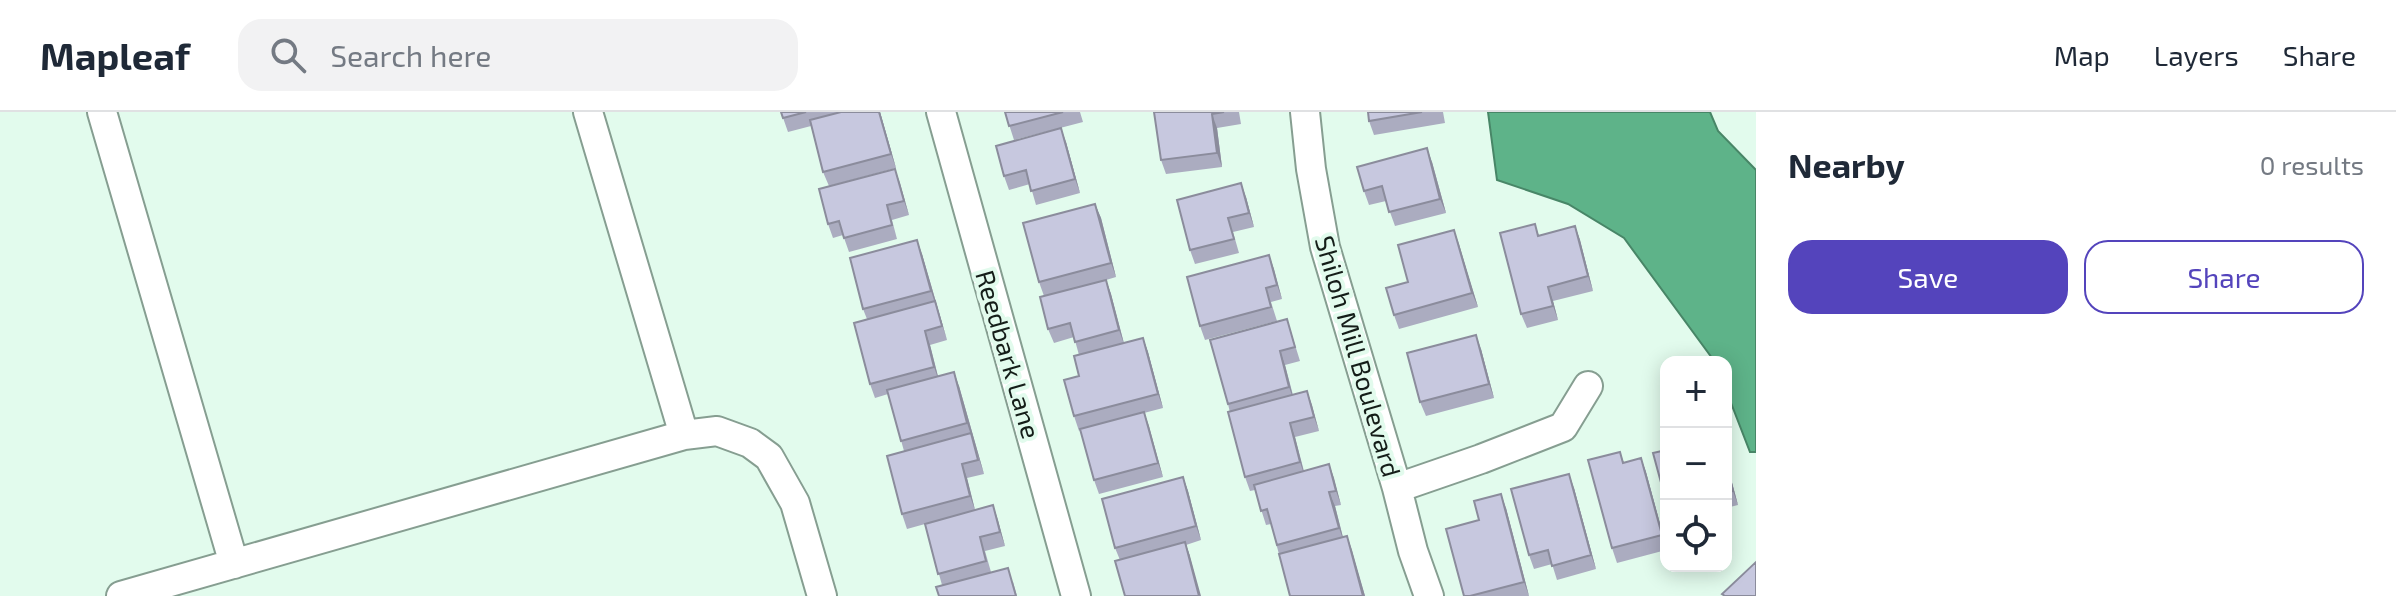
<!DOCTYPE html>
<meta charset="utf-8">
<style>
:root{--surface:#fff;--page:#f2f2f3;--text:#1f2937;--muted:#747a83;--line:#e0e1e3;--accent:#5444bc}
body{margin:0;font-family:"Exo 2",sans-serif;background:var(--page);color:var(--text)}
.controls{position:absolute;right:24px;bottom:24px;display:grid;overflow:hidden;border-radius:16px;box-shadow:0 4px 20px #0003}
.controls button{width:72px;height:72px;display:grid;place-items:center;padding:0;border:0;border-bottom:2px solid var(--line);background:var(--surface);color:var(--text);font:40px sans-serif}
.list{margin:0;padding:0;list-style:none}
h2{display:flex;justify-content:space-between;align-items:center;height:104px;margin:0;padding:0 32px;font-size:34px}
h2 small{font-size:26px;font-weight:400;color:var(--muted)}
.actions{display:flex;gap:16px;padding:24px 32px}
.actions a{flex:1;padding:18px 0;border:2px solid var(--accent);border-radius:24px;text-align:center;font-size:28px;color:var(--accent)}
.actions .main{background:var(--accent);color:#fff}
.icon{flex:none;width:44px;height:44px;fill:none;stroke:currentColor;stroke-width:2;stroke-linecap:round;stroke-linejoin:round}
.map{position:relative;flex:none;width:1756px;height:484px;overflow:hidden}
header{display:flex;align-items:center;gap:48px;box-sizing:border-box;height:112px;padding:0 40px;background:var(--surface);border-bottom:2px solid var(--line)}
header strong{font-size:38px}
nav{display:flex;gap:44px;margin-inline-start:auto;font-size:28px}
.search{width:560px;height:72px;background:var(--page);display:flex;align-items:center;gap:20px;box-sizing:border-box;padding:0 28px;border-radius:24px;color:var(--muted);font-size:30px}
main{display:flex}
aside{flex:1;background:var(--surface)}
.map>svg:first-child{display:block}
.water{fill:#5eb389;stroke:#488667;stroke-width:2}
.lines{fill:none;stroke-linecap:round;stroke-linejoin:round}
.minor-casing{stroke:#869e91;stroke-width:32}
.minor{stroke:#fff;stroke-width:28}
.wall{fill:#abacc0}
.shaded-wall{fill:#8b8c9c}
.building{fill:#c7c8df;stroke:#8b8c9c;stroke-width:2}
.labels{text-anchor:middle;dominant-baseline:central;stroke-width:8;stroke-linejoin:round;paint-order:stroke}
.street-label{font-size:26px;fill:#141d18;stroke:#e2fbed}
</style>
<header>
<strong>Mapleaf</strong>
<div class="search"><svg class="icon" aria-label="search" viewBox="0 0 24 24"><circle cx="10" cy="10" r="6"/><path d="M15 15l6 6"/></svg>Search here</div>
<nav><a>Map</a><a>Layers</a><a>Share</a></nav>
</header>
<main>
<div class="map">
<svg width="1756" height="484" viewBox="0 0 1756 484">
<rect width="100%" height="100%" fill="#e2fbed"/>
<path class="water" d="M1488,0H1710L1718,19L1756,58V340H1750L1726,278V250H1715L1624,126L1568,92L1497,68Z"/>
<g class="lines">
<g class="minor-casing">
<path id="minor" d="M102,0L234,452
M588,0L684,323
M941,0L1076,484
M1305,0L1311,57L1325,135L1397,376L1413,439L1429,484
M1397,376L1481,347L1563,315L1588,274
M121,484L684,323L717,319L750,331L769,345L795,391L822,484"/>
</g>
<use href="#minor" class="minor"/>
</g>
<path class="wall" d="M781,0H880L896,56L829,74L823,60L811,14L788,20Z
M1005,0H1080L1083,10L1014,28Z
M1154,0H1239L1241,12L1217,16L1222,55L1166,62L1161,48Z
M1368,0H1443L1445,11L1374,23L1369,9Z
M1066,30L1080,81L1036,93L1030,72L1009,78L1004,64Z
M1432,50L1446,101L1395,114L1386,89L1369,93L1364,79Z
M895,57L909,103L892,108L897,127L849,140L843,123L833,126L828,112Z
M1246,85L1254,115L1233,120L1239,141L1195,152L1190,138Z
M1095,92L1101,106L1116,165L1106,168L1111,182L1124,231L1143,226L1148,240L1163,296L1144,301L1163,365L1099,382L1094,368L1080,318L1079,319L1074,304L1079,264V243L1074,225L1054,231L1048,217L1044,184L1039,170Z
M1535,112L1539,124L1575,114L1580,128L1593,179L1553,189L1558,208L1527,216L1521,202Z
M1454,118L1478,195L1399,217L1394,203L1408,170Z
M922,142L947,228L930,233L938,264L959,274L984,362L967,366L975,398L993,393L1005,434L985,439L991,460L1013,470L1017,484H939L942,473L925,412L907,417L902,402L904,339L888,282L875,286L870,272L867,207L863,197Z
M1269,143L1282,187L1271,190L1277,209L1205,228L1200,214Z
M1287,207L1300,249L1285,253L1293,283L1307,279L1319,319L1295,325L1304,359L1329,352L1341,393L1335,394L1343,425L1347,424L1365,484H1290L1271,412L1266,413L1255,378L1250,379L1245,365L1228,292Z
M1481,237L1494,286L1426,304L1420,290Z
M1620,340L1624,351L1641,346L1646,360L1666,433V438L1617,451L1612,436Z
M1726,348L1738,393L1726,396Z
M1183,365L1188,379L1201,428L1186,433L1190,444L1120,448L1115,436Z
M1574,376L1596,457L1557,468L1552,452L1534,457L1529,443Z
M1506,396L1529,484H1464L1479,408Z"/>
<path class="shaded-wall" d="M879,0H880L896,56L891,42Z
M1212,2L1217,16L1222,55L1217,41Z
M1061,16L1066,30L1080,81L1075,67Z
M1427,36L1432,50L1446,101L1440,87Z
M895,57L900,71L909,103L904,89Z
M1241,71L1246,85L1254,115L1249,101Z
M1095,92L1101,106L1116,165L1111,151Z
M1575,114L1580,128L1593,179L1588,164Z
M1454,118L1459,132L1478,195L1472,181Z
M917,128L922,142L947,228L931,179Z
M1269,143L1274,157L1282,187L1277,173Z
M1106,168L1111,182L1124,232L1119,218Z
M1548,175L1553,189L1558,208L1553,194Z
M925,219L930,233L939,269L934,255Z
M1476,223L1481,237L1494,286L1489,272Z
M1143,226L1148,240L1163,296L1158,282Z
M1280,239L1285,253L1294,289L1289,275Z
M954,260L959,274L984,362L967,311Z
M1307,279L1312,293L1319,319L1314,305Z
M1144,300L1149,314L1163,365L1158,351Z
M1290,311L1295,325L1305,365L1300,350Z
M1641,346L1646,360L1666,434L1662,423Z
M1726,348L1738,393L1733,379L1726,353Z
M962,352L967,366L975,398L970,384Z
M1329,352L1334,366L1341,393L1336,379Z
M1569,362L1574,376L1596,457L1591,443Z
M1183,365L1188,379L1201,428L1196,414Z
M1329,380L1335,394L1344,430L1339,416Z
M1501,382L1506,396L1529,484L1524,470Z
M993,393L998,408L1005,434L1000,420Z
M1347,424L1352,438L1365,484H1363Z
M1185,430L1190,444L1201,484H1199Z"/>
<path class="building" d="M781,0H806L783,6Z
M841,0H879L891,42L823,60L810,8Z
M1005,0H1063L1009,14Z
M1154,0H1224L1212,2L1217,41L1161,48Z
M1368,0H1422L1369,9Z
M1061,16L1075,67L1031,79L1026,58L1004,64L996,34Z
M1427,36L1440,87L1389,100L1382,74L1364,79L1357,55Z
M895,57L904,89L887,93L892,113L844,126L839,109L828,112L819,77Z
M1241,71L1249,101L1228,106L1234,127L1190,138L1177,88Z
M1095,92L1111,151L1039,170L1023,111Z
M1535,112L1538,124L1575,114L1588,164L1548,175L1553,194L1521,202L1500,121Z
M1454,118L1472,181L1394,203L1386,176L1408,170L1398,133Z
M917,128L931,179L863,197L850,146Z
M1269,143L1277,173L1266,176L1271,195L1200,214L1187,165Z
M1106,168L1119,218L1075,230L1070,211L1048,217L1040,185Z
M935,189L942,214L925,219L934,255L870,272L854,211Z
M1287,207L1295,235L1280,239L1289,275L1228,292L1210,228Z
M1476,223L1489,272L1420,290L1407,241Z
M1143,226L1158,282L1074,304L1064,268L1079,264L1074,244Z
M954,260L967,311L901,329L887,278Z
M1307,279L1314,305L1290,311L1300,350L1245,365L1228,300Z
M1144,300L1158,351L1094,368L1080,317Z
M971,321L978,348L962,352L970,384L902,402L887,344Z
M1666,338V389L1653,341Z
M1620,340L1623,351L1641,346L1662,423L1612,436L1588,348Z
M1329,352L1336,379L1329,380L1339,416L1277,433L1267,397L1261,399L1254,373Z
M1726,353L1733,379L1726,381Z
M1569,362L1591,443L1552,454L1548,438L1529,443L1511,377Z
M1183,365L1196,414L1115,436L1102,387Z
M1501,382L1524,470L1470,484H1464L1446,417L1479,408L1474,389Z
M993,393L1000,420L980,425L986,449L938,462L925,412Z
M1347,424L1363,484H1290L1279,442Z
M1185,430L1199,484H1125L1115,449Z
M1756,450V484H1725L1722,482Z
M1008,456L1016,484H939L936,475Z"/>
<g class="labels">
<g class="street-label">
<text transform="translate(1009 242) rotate(74)">Reedbark Lane</text>
<text transform="translate(1359 244) rotate(74)">Shiloh Mill Boulevard</text>
</g>
</g>
</svg>
<div class="controls">
<button>+</button>
<button>−</button>
<button><svg class="icon" aria-label="locate" viewBox="0 0 24 24"><circle cx="12" cy="12" r="6"/><path d="M12 2v4M12 18v4M2 12h4M18 12h4"/></svg></button>
</div>
</div>
<aside>
<h2>Nearby<small>0 results</small></h2>
<ul class="list">
</ul>
<div class="actions"><a class="main">Save</a><a>Share</a></div>
</aside>
</main>
